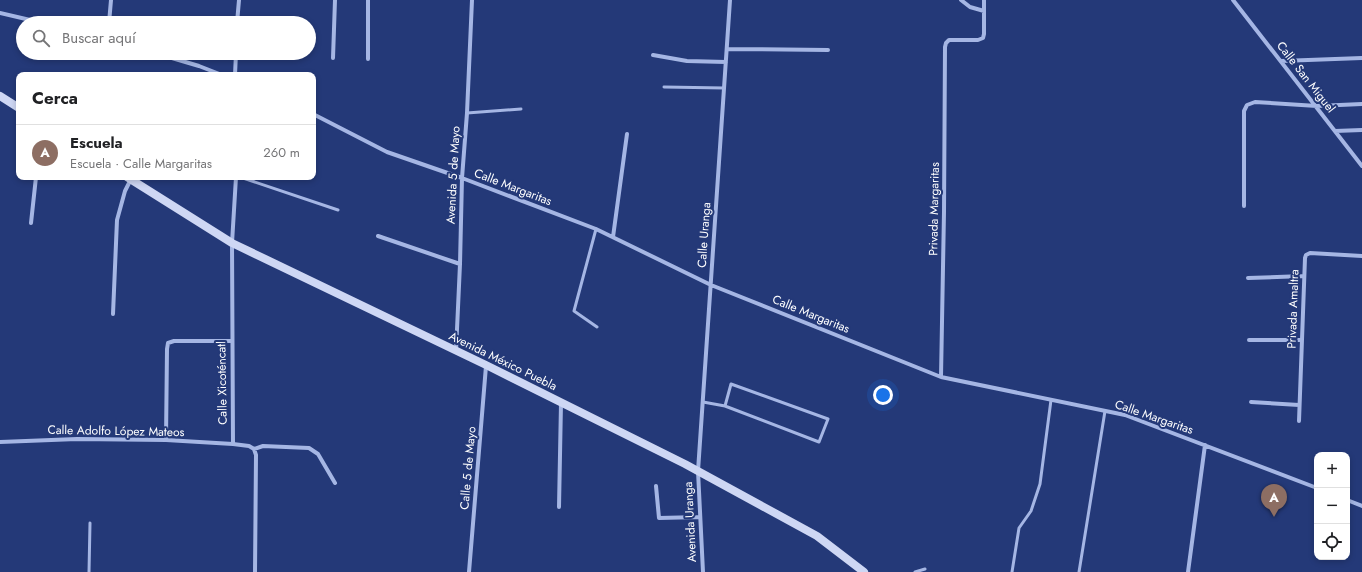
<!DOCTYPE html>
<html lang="es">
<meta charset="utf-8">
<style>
:root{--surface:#fff;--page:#f2f2f2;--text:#202124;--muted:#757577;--line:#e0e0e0;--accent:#1a73e8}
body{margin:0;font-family:Jost,sans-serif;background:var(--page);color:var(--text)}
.controls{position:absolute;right:12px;bottom:12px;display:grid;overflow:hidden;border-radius:8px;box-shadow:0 2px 6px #0003}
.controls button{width:36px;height:36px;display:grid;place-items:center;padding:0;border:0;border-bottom:1px solid var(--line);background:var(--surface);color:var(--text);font:20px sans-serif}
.you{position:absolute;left:883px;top:395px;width:14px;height:14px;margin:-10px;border:3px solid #fff;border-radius:50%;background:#1a73e8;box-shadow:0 0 0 6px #1a73e833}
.badge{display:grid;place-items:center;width:26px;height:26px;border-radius:50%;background:var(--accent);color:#fff;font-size:13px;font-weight:700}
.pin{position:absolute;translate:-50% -33px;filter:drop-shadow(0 1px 2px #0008)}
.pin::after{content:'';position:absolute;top:21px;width:14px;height:12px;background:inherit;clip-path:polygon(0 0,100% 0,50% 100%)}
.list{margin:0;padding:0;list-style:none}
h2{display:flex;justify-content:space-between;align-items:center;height:52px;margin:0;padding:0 16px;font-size:17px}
h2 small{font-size:13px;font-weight:400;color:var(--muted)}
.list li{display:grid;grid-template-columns:26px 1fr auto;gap:12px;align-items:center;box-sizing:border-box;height:56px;padding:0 16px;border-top:1px solid var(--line)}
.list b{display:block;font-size:15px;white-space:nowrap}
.list p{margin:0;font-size:13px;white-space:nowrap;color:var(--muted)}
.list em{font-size:13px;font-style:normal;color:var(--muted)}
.icon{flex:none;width:22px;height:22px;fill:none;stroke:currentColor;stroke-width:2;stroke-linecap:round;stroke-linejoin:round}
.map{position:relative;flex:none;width:1362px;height:572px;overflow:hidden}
.search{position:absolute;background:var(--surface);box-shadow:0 2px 6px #0003;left:16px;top:16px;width:300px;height:44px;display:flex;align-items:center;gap:10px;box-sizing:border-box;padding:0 14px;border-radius:22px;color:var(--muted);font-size:15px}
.panel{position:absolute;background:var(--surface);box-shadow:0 2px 6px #0003;left:16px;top:72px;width:300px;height:108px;border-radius:8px}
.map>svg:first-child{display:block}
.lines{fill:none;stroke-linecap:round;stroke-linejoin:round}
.service{stroke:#a5b6e4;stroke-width:3}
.minor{stroke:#a5b6e4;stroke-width:4}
.secondary{stroke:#ced7f4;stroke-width:8}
.labels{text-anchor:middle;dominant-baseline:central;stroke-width:4;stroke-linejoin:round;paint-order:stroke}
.street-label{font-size:12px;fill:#fff;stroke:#243978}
</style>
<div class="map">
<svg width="1362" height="572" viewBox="0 0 1362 572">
<rect width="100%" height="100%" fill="#243978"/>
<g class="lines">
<path class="service" d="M664,87L724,88
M467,113L521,109
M240,177L338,210
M596,229L574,311L597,327
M703,402L725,406L819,442L828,419L731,384L725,406
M89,572L90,523
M915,572L925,569
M1012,572L1019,528L1031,511L1040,484L1051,400
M1079,572L1105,411"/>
<path class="minor" d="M368,0V59
M961,0L970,7L984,11
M1233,0L1362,166
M0,13L43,23
M109,23L111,0
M237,23L239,0
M727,49L828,50
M155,53L199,66L222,75
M653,55L687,61L726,62
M333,58L335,0
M1281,61L1362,58
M235,75L236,53
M313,114L387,152L462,178L596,229L711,285L941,377L1125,415L1317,488
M1335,131L1362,130
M1244,206V111L1247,105L1255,102L1317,106L1362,104
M31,223L36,177
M378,236L460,264
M613,237L627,134
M1248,278L1304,276
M113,314L117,220L125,191L131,179
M1249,340H1302
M456,351L460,264L462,178L467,113L472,0
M941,377L944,212L945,47L946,43L949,40H978L983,38L984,34V0
M1251,402L1299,405
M1299,421L1305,258L1306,255L1310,253L1362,256
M166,440L167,349L168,343L174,341H232
M0,442L77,439L166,440L233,444L249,446L254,449L256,455L255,572
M233,444L232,243L236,177
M254,449L263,446L309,448L318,454L335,483
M656,486L659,518L700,517
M1347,500L1362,506
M559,507L561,403
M469,572L486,366
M703,572L698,471L730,0
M1188,572L1205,445"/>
<path class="secondary" d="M0,96L19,108
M127,177L232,243L486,365L685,464L817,536L864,572"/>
</g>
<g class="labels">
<g class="street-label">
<text transform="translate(1306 77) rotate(52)">Calle San Miguel</text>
<text transform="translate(453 175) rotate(-87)">Avenida 5 de Mayo</text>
<text transform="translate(513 187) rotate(21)">Calle Margaritas</text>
<text transform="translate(934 209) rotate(-89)">Privada Margaritas</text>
<text transform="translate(704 235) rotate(-86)">Calle Uranga</text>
<text transform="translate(1293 309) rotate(-88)">Privada Amaltra</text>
<text transform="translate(811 314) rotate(22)">Calle Margaritas</text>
<text transform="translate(503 361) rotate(26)">Avenida México Puebla</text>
<text transform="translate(222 383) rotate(-91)">Calle Xicoténcatl</text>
<text transform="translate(1154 417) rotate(19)">Calle Margaritas</text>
<text transform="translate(116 431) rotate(1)">Calle Adolfo López Mateos</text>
<text transform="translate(468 468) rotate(-85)">Calle 5 de Mayo</text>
<text transform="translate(690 522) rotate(-93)">Avenida Uranga</text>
</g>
</g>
</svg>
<div class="controls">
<button>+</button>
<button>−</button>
<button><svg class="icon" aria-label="locate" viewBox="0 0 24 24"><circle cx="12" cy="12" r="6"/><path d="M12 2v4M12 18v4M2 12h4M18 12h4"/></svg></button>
</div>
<div class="you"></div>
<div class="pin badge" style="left:1274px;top:517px;background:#8d6e63">A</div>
<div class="search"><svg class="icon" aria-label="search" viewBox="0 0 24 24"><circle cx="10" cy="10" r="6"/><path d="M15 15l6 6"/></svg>Buscar aquí</div>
<section class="panel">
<h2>Cerca<small></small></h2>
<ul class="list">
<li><span class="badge" style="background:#8d6e63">A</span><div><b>Escuela</b><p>Escuela · Calle Margaritas</p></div><em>260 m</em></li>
</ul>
</section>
</div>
